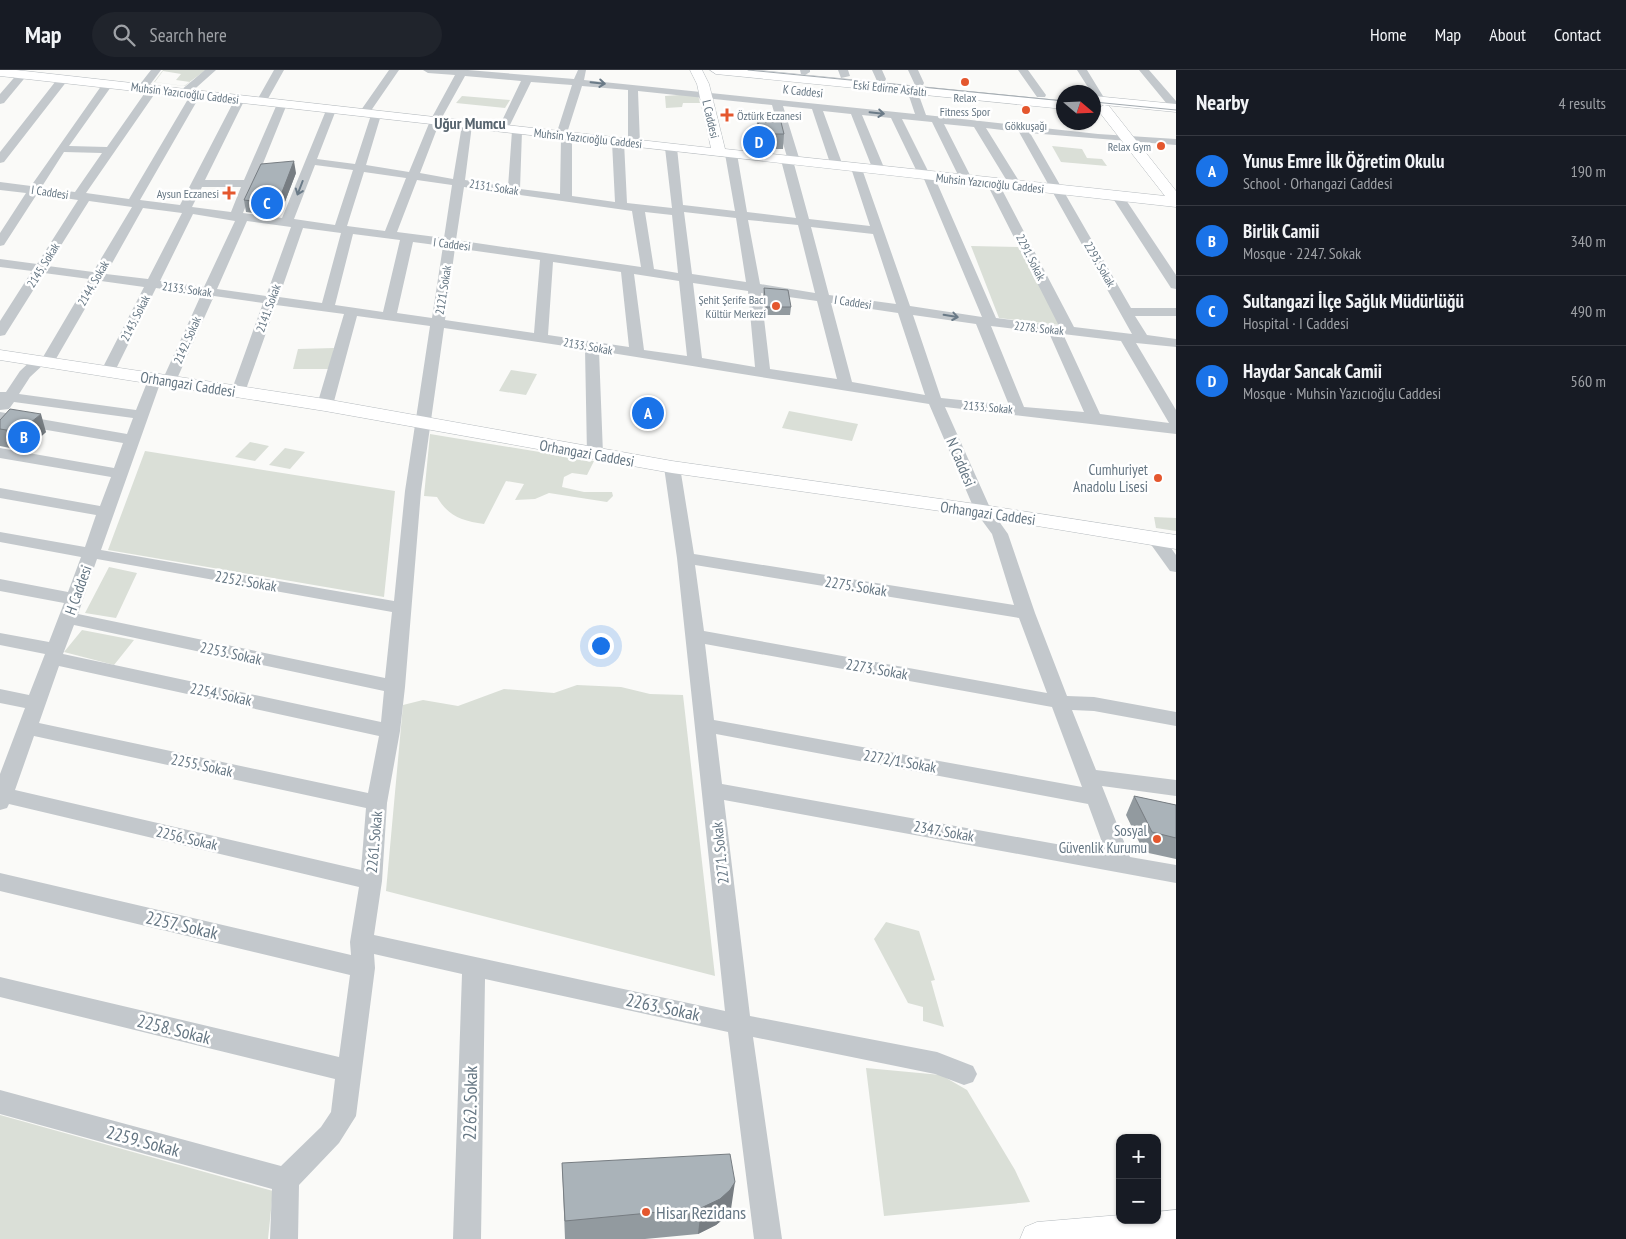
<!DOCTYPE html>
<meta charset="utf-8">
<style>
:root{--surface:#171b24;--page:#20242c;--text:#f1f3f6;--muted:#9ea1a6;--line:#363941;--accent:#1a73e8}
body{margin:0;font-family:"PT Sans Narrow",sans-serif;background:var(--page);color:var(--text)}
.controls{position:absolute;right:15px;bottom:15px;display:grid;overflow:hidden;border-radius:10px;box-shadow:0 1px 4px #0004}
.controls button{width:45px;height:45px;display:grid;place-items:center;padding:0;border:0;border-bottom:1px solid var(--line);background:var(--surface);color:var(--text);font:25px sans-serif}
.compass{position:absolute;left:1056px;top:15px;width:45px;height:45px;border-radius:50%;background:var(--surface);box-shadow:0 1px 4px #0004;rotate:109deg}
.you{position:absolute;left:600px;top:575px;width:18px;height:18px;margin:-12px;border:4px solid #fff;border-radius:50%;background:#1a73e8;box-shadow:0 0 0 8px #1a73e833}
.badge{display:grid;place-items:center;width:32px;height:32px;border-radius:50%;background:var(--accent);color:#fff;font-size:16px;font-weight:700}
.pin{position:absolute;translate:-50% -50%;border:2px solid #fff;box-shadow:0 1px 5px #0006}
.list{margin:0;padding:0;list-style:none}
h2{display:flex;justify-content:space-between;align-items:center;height:65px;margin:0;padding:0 20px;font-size:21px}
h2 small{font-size:16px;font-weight:400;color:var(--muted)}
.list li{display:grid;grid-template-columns:32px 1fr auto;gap:15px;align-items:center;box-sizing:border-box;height:70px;padding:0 20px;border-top:1px solid var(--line)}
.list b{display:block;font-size:19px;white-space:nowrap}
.list p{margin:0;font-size:16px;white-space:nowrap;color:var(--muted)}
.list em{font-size:16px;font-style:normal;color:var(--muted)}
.icon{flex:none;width:28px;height:28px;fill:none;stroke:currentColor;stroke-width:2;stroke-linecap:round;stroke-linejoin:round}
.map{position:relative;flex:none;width:1176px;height:1169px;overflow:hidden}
header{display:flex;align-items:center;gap:30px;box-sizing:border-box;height:70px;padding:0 25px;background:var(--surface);border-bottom:1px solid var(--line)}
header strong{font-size:24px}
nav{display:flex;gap:28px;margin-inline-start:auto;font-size:18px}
.search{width:350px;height:45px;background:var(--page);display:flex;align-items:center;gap:12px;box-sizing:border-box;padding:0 18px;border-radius:28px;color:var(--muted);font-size:19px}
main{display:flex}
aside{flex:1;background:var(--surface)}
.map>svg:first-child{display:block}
.green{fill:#dadfd7;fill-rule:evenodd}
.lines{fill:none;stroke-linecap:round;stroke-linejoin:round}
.major-casing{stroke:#b5babe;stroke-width:1}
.minor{fill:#c3c8cc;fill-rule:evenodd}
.major{fill:#fff;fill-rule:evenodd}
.tram{stroke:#a2aab0;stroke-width:1}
.wall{fill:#929a9f}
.shaded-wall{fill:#777d82}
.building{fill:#aab3b9;stroke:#777d82}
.oneway{stroke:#6a7a87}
.poi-dot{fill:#e4572e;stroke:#fff;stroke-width:2}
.labels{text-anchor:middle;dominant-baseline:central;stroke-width:5;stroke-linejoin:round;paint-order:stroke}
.far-street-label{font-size:12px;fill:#657683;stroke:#fff}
.far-poi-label{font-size:12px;fill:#657683;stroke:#fff;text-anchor:end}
.street-label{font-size:15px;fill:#657683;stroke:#fff}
.poi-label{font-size:15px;fill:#657683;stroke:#fff;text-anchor:end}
.far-district-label{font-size:16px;font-weight:bold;fill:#57646e;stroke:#fff}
.near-street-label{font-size:18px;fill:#657683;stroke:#fff}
.near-poi-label{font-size:18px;fill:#657683;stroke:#fff;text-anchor:start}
</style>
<header>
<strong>Map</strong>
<div class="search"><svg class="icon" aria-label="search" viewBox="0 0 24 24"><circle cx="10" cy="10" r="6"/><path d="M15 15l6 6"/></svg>Search here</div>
<nav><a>Home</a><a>Map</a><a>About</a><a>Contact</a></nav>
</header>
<main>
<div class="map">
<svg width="1176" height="1169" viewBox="0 0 1176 1169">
<rect width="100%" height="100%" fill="#fafaf8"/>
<path class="green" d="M163,0H206L184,16L154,12ZM163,1L181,4L176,10L190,12L185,16L155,12Z
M679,25H698L700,33H683L682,37L666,38L665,26Z
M462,26L510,30L505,38L456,33Z
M1052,76L1082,79L1087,88L1102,89L1107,96L1061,92Z
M971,176L1022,177L1060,255L999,248Z
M334,278L330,299H293L298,279Z
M511,300L537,304L526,325L499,321Z
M789,341L858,354L852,371L782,358Z
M430,364L594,391L587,405L572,403L564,407L562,417L584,422H612L613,426L607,432L549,423L535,429L515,430L524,414L506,411L484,454C462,451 448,446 437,427L424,426Z
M250,372L269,376L255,391L235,387Z
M285,378L305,382L290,399L269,395Z
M145,381L395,421L384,527L108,480Z
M1154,447L1176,448V461L1156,458Z
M109,497L137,503L116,548L85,543Z
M82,560L134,570L114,595L64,582Z
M577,615L621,617L650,624L683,625L715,906L386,821L403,635L423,630L458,636L504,619L554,623Z
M886,852L919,861L935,910L931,911L944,957L923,951V937L908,933L874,869Z
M866,998L941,1005L967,1020L1015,1100L1030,1132L884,1146Z
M0,1045L273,1121L268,1169H0Z"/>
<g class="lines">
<g class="major-casing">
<path id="major" d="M0,0H16L711,78L697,14L690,0H702L709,14L725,79L1165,126L1097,39L1104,35L1109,36L1176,121V137L0,6Z
M710,0H754L1064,31V39L716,4Z
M1094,26L1176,34V42L1094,34Z
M0,280L325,329L672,391L983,435L1176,465V479L983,447L672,403L325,341L0,290Z
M1176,1140V1169H1020L1025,1157L1037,1152L1120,1145V1150H1157V1142Z"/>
</g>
<path class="minor" d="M151,0H161L146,20H138L137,18Z
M205,0H216L188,25H180V21Z
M274,0H284L265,34H257L256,32Z
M389,0H399L368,45H360L359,43Z
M423,0H468L574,9L578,0H586L584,10L915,44L907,20L912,17L917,20L926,45L1098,64L1176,69V75L1030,63L1131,238H1176V246H1135L1147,265L1176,269V277L1136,273L1176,340V364L945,337L991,440L1008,464L1035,543L1067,626L1094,627L1176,642V656L1094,641L1072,640L1096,700L1176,710V726L1102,716L1130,787L1176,795V813L724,730L750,946L937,982L973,996L977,1004L973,1012L964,1015L935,1004L753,967L782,1169H754L728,962L485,909L481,1169H453L462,904L374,884L375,898L356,1046L339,1073L299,1115L298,1169H270L272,1119L0,1044V1020L281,1096L321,1057L331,1042L335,1009L0,927V907L339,987L350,905L0,821V803L351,885L350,872L359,817L9,734L7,738L0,740V704L25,638L0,633V619L29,625L45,584L0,575V563L49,572L64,533L0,521V509L68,522L81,487L0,472V462L85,477L96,445L0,428V418L100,436L111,407L0,388V378L114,398L123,373L0,352V342L127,364L133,348L14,332L9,339L0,340V322H6L20,301L35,287H43L89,209L44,203L5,265L0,266V251L32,201L0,197V189L37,194L78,130L37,124L4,175L0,176V163L26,123L0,120V112L31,116L104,12L113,14L69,76L107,77L149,17L153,16L158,19L86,123L129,129L191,24L196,21L201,24L140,130L180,135L236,27H244L245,29L205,110H244L277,34L282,31L287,34L243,143L282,148L327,38L331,37L336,40L317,89L355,94L371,45L376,42L381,45L366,95L409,102L430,51L455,5L428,3ZM465,6L521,11L498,59L503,62L508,59L531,12L572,15L556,65L561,68L560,124L520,119L522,61L517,58L512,61L508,117L465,110L472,55L467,52L462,55L453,109L420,103L440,51ZM582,16L628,20V74L634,77L640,74L638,21L772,35L787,87L781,90L796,148L747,142L737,84L731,81L725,84L735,141L683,135L677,78L671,75L665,78L672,138L627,133L624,72L618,69L612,72L615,132L572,126V66L567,63ZM783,36L812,39L831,96L837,99L843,96L823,41L851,44L873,100L879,103L885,100L862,45L891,48L919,106L924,109L982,247L910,236L861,96H853L851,98L870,156L809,149L794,94L800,91ZM902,49L932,52L961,111L967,114L973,111L944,54L974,57L1010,116L1016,120L1022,116L986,58L1019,62L1132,264L1074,257L999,114L993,110L987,114L1059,256L996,248L934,106L929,103ZM64,82L102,83L75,122L41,118ZM315,95L353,100L335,155L294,149ZM364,102L406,108L385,161L347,156ZM417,110L452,115L444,168L397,162ZM202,117H241L231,142L192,137ZM464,117L632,141L641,197L456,170ZM89,131L132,137L93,202L48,196ZM143,138L182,143L148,209L106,204ZM645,142L672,145L678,203L654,199ZM684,142L736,148L746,212L692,204ZM193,144L235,151L204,217L160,211ZM748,150L798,155L815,223L760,214ZM247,151L291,157L266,226L217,219ZM811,157L873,164L896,234L829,225ZM303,158L341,163L322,233L279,227ZM353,164L400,170L383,242L335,235ZM413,172L443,176L432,248L397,243ZM455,178L540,190L534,263L445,250ZM553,192L621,202L629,277L548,265ZM634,204L679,211L687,286L644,280ZM101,211L144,217L101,301L108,305L115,301L156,218L201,225L162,311L169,315L176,311L214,226L263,233L231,322L238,326L245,322L276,235L344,244L317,335L325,340L333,335L357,246L430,256L405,421L394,531L101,480L162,308L160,305H150L136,340L19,324L30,307L44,294H53ZM693,213L748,221L755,297L702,288ZM761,223L817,231L837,309L770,299ZM831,233L898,243L925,325L852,312ZM913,245L976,254L1009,335L941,328ZM991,256L1049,263L1084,342L1024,337ZM444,258L585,279L587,384L595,389L603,384L599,281L929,334L975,441L992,464L1014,535L694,484L680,397L672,392L664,397L677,488L725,941L374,865L382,811L387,733L400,661L405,617L421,421ZM1063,264L1121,271L1169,353L1100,344ZM97,489L392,542L385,608L78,544ZM695,495L1019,548L1047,623L704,561ZM74,555L384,621L381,652L63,584ZM705,574L1052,637L1082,717L714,650ZM59,596L379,666L368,723L39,653ZM716,664L1088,734L1106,783L722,714ZM34,666L366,738L361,800L15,720Z
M800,0H810V2L805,5L801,4Z
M838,0H848L850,6L841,8Z
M872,0H882L886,9L885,11H877Z
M908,0H918L924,13L923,15H915Z
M1018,0H1028L1046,25L1045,27H1037Z
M1077,0H1087L1106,31L1105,33H1097L1094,22H1091Z
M1139,0H1149L1176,31V41L1172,40Z
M23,1L28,4L4,33L0,34V24L19,2Z
M63,6L67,7V11L4,92L0,93V82L59,7Z
M1118,123L1122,124L1176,205V219L1171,218L1112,127Z
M1156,464L1162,465L1176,485V502L1170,501L1147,469L1150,465Z"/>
<use href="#major" class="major"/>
<path class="tram" d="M748,0L1064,31
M1094,32L1176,40"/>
</g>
<path class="wall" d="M757,52L784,64L783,79H767L756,67Z
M296,103L281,142L271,145L246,142L244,130Z
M764,218L791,237L790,245H766L763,227Z
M0,350L46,362L25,381L0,376Z
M1134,726L1176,735V789L1144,782L1126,745Z
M562,1093L731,1139L727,1146L716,1155L698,1164L645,1169H565Z"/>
<path class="shaded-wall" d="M294,91L296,103L281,142L271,145L269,133Z
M41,344L46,362L25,381L19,362Z
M735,1112L731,1139L727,1146L716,1155L698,1164L701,1138Z"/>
<path class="building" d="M757,52H781L784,64H768Z
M294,91L279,130L269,133L244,130L261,94Z
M764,218L788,220L791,237H766Z
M10,339L41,344L19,362L0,359V350Z
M1134,726L1176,735V768L1152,762Z
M730,1084L735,1112L730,1120L720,1129L701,1138L565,1151L562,1093Z"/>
<defs><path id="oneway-shaft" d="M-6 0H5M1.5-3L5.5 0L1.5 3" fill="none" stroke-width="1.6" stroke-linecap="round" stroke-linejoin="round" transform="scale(1.25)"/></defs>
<g class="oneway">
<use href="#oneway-shaft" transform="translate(598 13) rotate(6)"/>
<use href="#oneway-shaft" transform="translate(877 43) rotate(6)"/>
<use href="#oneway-shaft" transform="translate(300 118) rotate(111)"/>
<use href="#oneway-shaft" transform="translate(951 246) rotate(9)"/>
</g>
<g class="poi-dot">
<circle cx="965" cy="12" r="5"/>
<circle cx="1026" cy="40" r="5"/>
<path d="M724.5 37.5h5v5h5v5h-5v5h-5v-5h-5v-5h5z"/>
<circle cx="1161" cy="76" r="5"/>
<path d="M226.5 115.5h5v5h5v5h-5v5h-5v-5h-5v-5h5z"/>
<circle cx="776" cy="236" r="5"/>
<circle cx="1158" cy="408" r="5"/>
<circle cx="1157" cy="769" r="5"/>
<circle cx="646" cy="1142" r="5"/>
</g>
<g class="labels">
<g class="far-street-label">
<text transform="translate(890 18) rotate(6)">Eski Edirne Asfaltı</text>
<text transform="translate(803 21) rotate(6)">K Caddesi</text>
<text transform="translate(185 23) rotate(7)">Muhsin Yazıcıoğlu Caddesi</text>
<text transform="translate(711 49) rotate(77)">L Caddesi</text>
<text transform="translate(588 68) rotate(6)">Muhsin Yazıcıoğlu Caddesi</text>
<text transform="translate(990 113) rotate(6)">Muhsin Yazıcıoğlu Caddesi</text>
<text transform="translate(494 117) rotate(9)">2131. Sokak</text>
<text transform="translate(50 122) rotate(8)">I Caddesi</text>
<text transform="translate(452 174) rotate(7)">I Caddesi</text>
<text transform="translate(1031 187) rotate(63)">2291. Sokak</text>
<text transform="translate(1100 194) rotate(60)">2293. Sokak</text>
<text transform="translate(43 195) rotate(-58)">2145. Sokak</text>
<text transform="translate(93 213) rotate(-60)">2144. Sokak</text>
<text transform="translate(187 219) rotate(8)">2133. Sokak</text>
<text transform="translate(443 220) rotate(-81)">2121. Sokak</text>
<text transform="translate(853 232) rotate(8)">I Caddesi</text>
<text transform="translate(268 238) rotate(-70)">2141. Sokak</text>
<text transform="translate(135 248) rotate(-63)">2143. Sokak</text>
<text transform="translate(1039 258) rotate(6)">2278. Sokak</text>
<text transform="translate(187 270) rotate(-66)">2142. Sokak</text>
<text transform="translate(588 276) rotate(10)">2133. Sokak</text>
<text transform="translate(988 337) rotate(5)">2133. Sokak</text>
</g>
<g class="far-poi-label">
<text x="965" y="27" text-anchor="middle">Relax<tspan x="965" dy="14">Fitness Spor</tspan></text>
<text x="737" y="45" text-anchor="start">Öztürk Eczanesi</text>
<text x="1026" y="55" text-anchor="middle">Gökkuşağı</text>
<text x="1151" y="76">Relax Gym</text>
<text x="219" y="123">Aysun Eczanesi</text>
<text x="766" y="229">Şehit Şerife Bacı<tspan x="766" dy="14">Kültür Merkezi</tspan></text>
</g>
<g class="street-label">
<text transform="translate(188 314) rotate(9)">Orhangazi Caddesi</text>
<text transform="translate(587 383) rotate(10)">Orhangazi Caddesi</text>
<text transform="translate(961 392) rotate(67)">N Caddesi</text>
<text transform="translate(988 443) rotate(8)">Orhangazi Caddesi</text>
<text transform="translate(246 511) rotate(10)">2252. Sokak</text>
<text transform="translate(856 516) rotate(9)">2275. Sokak</text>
<text transform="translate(78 520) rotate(-70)">H Caddesi</text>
<text transform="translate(231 583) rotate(12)">2253. Sokak</text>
<text transform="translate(877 599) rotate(10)">2273. Sokak</text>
<text transform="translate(221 624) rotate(12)">2254. Sokak</text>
<text transform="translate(900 691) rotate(10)">2272/1. Sokak</text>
<text transform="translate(202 695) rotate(12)">2255. Sokak</text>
<text transform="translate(944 761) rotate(10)">2347. Sokak</text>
<text transform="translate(187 768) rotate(13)">2256. Sokak</text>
<text transform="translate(374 772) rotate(-85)">2261. Sokak</text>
<text transform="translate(720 783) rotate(-96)">2271. Sokak</text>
</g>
<g class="poi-label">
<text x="1148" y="399">Cumhuriyet<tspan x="1148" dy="17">Anadolu Lisesi</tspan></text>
<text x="1147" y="760">Sosyal<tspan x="1147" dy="17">Güvenlik Kurumu</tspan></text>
</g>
<g class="far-district-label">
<text x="470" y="53">Uğur Mumcu</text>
</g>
<g class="near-street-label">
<text transform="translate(182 855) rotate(13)">2257. Sokak</text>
<text transform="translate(663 937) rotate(12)">2263. Sokak</text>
<text transform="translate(174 959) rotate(14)">2258. Sokak</text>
<text transform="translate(470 1033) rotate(-89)">2262. Sokak</text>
<text transform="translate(143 1071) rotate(15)">2259. Sokak</text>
</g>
<g class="near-poi-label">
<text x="656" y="1142">Hisar Rezidans</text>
</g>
</g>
</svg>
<div class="controls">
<button>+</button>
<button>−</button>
</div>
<svg class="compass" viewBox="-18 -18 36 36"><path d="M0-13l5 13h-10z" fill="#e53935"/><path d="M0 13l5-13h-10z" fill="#9ea1a6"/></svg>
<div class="you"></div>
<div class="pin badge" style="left:648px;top:343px">A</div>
<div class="pin badge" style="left:24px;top:367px">B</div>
<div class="pin badge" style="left:267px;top:133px">C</div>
<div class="pin badge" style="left:759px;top:72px">D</div>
</div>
<aside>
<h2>Nearby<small>4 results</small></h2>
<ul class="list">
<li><span class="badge">A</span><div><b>Yunus Emre İlk Öğretim Okulu</b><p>School · Orhangazi Caddesi</p></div><em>190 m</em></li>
<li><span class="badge">B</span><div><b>Birlik Camii</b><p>Mosque · 2247. Sokak</p></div><em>340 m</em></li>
<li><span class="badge">C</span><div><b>Sultangazi İlçe Sağlık Müdürlüğü</b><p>Hospital · I Caddesi</p></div><em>490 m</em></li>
<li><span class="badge">D</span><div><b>Haydar Sancak Camii</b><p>Mosque · Muhsin Yazıcıoğlu Caddesi</p></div><em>560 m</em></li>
</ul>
</aside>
</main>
